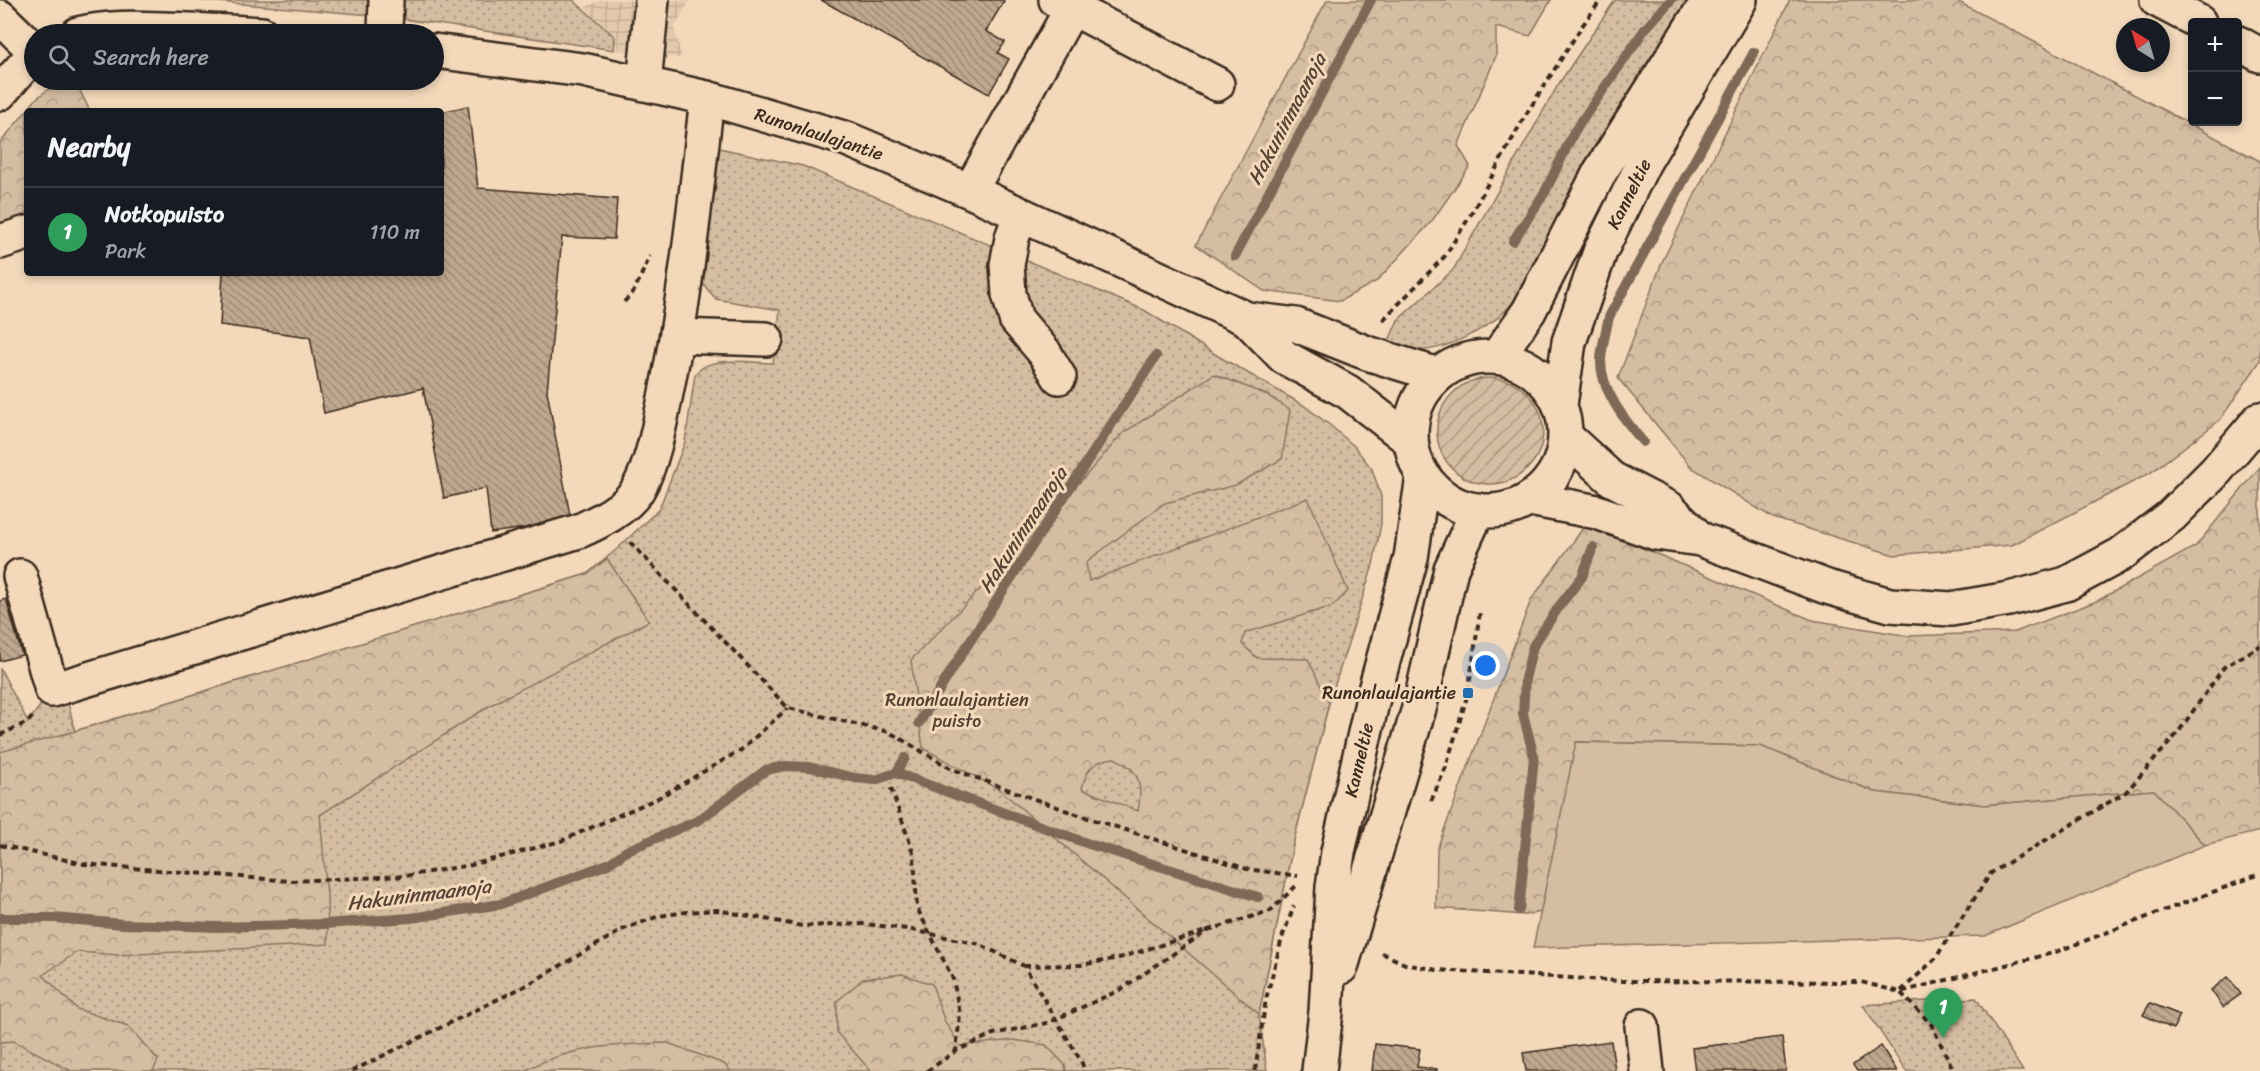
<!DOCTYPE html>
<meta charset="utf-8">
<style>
:root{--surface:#171b24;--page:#20242c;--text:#f1f3f6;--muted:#9ea1a6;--line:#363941;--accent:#d93025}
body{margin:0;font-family:Sriracha,sans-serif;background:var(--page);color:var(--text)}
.controls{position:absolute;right:18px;top:18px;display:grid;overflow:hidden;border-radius:6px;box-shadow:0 3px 9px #0003}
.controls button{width:54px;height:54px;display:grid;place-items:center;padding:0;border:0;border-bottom:2px solid var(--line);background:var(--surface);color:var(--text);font:30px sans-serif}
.compass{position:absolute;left:2116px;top:18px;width:54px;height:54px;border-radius:50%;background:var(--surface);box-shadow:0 3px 9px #0003;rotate:323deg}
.you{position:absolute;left:1486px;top:666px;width:21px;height:21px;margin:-15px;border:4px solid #fff;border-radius:50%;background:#1a73e8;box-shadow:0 0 0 9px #1a73e833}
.badge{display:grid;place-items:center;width:39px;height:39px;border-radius:50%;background:var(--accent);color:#fff;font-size:20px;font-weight:700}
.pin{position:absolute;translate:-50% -50px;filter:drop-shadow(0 2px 3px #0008)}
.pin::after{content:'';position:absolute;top:32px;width:21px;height:18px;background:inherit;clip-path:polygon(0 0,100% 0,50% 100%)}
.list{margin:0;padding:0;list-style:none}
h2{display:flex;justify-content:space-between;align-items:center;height:78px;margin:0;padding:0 24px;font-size:26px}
h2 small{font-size:20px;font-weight:400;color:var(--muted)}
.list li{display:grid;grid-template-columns:39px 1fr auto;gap:18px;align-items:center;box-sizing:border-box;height:90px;padding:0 24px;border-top:2px solid var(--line)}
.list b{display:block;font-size:22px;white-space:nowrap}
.list p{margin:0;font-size:20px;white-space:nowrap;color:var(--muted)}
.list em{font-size:20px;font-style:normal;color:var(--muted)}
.icon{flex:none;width:33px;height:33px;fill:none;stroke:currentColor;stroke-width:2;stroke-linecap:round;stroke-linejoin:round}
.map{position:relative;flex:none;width:2260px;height:1071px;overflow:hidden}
.search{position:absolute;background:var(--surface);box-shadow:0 3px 9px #0003;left:24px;top:24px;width:420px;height:66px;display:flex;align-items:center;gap:15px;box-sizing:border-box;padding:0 21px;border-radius:33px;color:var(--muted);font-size:22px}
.panel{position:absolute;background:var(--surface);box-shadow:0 3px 9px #0003;left:24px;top:108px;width:420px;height:168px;border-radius:6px}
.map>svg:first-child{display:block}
.industrial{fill:url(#industrial-grid)}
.grass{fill:url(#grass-dots);stroke:#887460;stroke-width:1.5}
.forest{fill:url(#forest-crowns);stroke:#887460;stroke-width:1.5;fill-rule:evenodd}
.garden{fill:url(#garden-furrows);stroke:#887460;stroke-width:1.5}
.pitch{fill:#d5bda1;stroke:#887460;stroke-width:1.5}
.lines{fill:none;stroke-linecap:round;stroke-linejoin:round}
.stream{stroke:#7e6956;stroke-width:10}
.building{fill:url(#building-back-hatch);stroke:#3b2a1e;stroke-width:1.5}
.minor-casing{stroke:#3b2a1e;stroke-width:38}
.major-casing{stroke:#3b2a1e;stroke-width:38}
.highway-casing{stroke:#3b2a1e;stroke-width:38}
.path{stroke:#3b2a1e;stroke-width:4;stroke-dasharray:6 4.5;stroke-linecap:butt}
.minor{stroke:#f3d9ba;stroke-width:33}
.major{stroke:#f3d9ba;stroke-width:33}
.highway{stroke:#f3d9ba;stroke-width:33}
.poi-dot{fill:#1f6fb2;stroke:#f3d9ba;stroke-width:2}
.labels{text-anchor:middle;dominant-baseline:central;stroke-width:6;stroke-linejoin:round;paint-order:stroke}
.street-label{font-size:18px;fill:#3b2a1e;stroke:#f3d9ba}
.poi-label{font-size:18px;fill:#3b2a1e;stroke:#f3d9ba;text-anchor:end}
.park-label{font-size:18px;fill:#524032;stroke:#f3d9ba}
.water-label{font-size:20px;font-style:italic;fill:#574436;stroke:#f3d9ba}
</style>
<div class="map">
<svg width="2260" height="1071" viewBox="0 0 2260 1071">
<defs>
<pattern id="industrial-grid" width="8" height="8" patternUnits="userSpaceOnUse" patternTransform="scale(1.5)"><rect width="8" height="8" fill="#e4caad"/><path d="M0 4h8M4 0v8" fill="none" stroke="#c4ae94"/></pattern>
<pattern id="grass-dots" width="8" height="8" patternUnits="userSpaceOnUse" patternTransform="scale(1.5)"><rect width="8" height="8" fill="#d5bda1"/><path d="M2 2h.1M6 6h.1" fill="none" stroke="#ae9a83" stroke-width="1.8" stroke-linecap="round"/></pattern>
<pattern id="forest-crowns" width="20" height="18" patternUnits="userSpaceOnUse" patternTransform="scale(1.5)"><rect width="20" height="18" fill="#d5bda1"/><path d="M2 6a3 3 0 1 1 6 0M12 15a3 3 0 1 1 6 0" fill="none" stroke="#ae9a83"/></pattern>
<pattern id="garden-furrows" width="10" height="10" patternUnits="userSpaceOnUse" patternTransform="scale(1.5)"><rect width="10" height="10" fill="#d5bda1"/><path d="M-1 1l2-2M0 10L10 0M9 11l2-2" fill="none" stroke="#ae9a83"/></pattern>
<pattern id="building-back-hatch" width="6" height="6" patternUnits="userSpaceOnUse" patternTransform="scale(1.5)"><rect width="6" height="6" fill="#c0a88f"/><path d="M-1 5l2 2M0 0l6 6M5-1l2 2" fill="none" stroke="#9d8974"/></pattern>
</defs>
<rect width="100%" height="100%" fill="#f3d9ba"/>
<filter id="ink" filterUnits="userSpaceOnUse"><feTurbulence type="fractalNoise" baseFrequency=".0167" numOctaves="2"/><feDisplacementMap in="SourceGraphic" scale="12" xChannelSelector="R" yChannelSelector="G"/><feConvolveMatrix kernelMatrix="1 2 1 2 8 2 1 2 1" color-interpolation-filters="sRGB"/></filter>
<g filter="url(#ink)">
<path class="industrial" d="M601,0H690L674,28L682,58L614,50L615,37L584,8Z"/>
<path class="grass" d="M195,0H573L615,37L614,50L383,16Z
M1615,0H1688C1647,61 1611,124 1576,189C1556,226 1534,281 1505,311C1487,329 1441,353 1415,350C1406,349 1397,346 1388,343L1398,320L1453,270L1558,85Z
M719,148L803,166L1144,310L1218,356L1303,405L1331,426L1354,446L1372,469L1381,496V524L1373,565L1329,703L1294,840L1259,1014L1267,1071H0V668L28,722L52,690L64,687L75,731L587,574L617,549L659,509L685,442L695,375C708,354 752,363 773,363L780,310L716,299L702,283Z
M1976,998L2023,1071H1906L1863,1005Z"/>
<path class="forest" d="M1327,0H1551L1530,36L1496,27V56L1458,146L1470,166L1432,221L1377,281L1340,301L1264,291L1196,245Z
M1790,0H1955L2260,161V361L2220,420L2150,473L2012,545L1894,555L1773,518L1691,467L1618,378L1662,262Z
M61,80L75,81L90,111H27V219L0,230V143L37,98Z
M1214,374L1267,395L1290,410L1282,459L1236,485L1165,503L1086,562L1089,581L1308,498L1348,591L1333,606L1245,633L1242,644L1257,658L1308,659L1329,703L1294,840L1259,1014L1000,790L923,748L911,660L1037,531L1123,433ZM1114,758C1140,769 1143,785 1138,811L1082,789C1086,769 1093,761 1114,758Z
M2260,467V831L2205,845L2154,790L1985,805L1875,792L1760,746L1577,742L1541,912L1524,915L1436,908L1437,849L1531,600L1586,524L1812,620L1909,636L2015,632L2097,601L2196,546Z
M607,559L649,621L489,706L320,815L327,895L328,944L119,955L77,952L43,975L77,1009L128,1026L158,1060L153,1071H71L14,1041L0,1042V752L75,731L587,574Z
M902,974L932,984L944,1020L960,1046L1013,1040L1046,1045L1065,1065L1066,1071H871L837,1033V1001L863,979Z
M668,1043L724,1064L731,1071H524C569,1046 618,1044 668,1043Z"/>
<path class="garden" d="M1437 431a53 53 0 1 1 106 0a53 53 0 1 1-106 0Z"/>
<path class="pitch" d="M1576,742L1760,746L1875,792L1985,805L2154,790L2205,845L1985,936L1533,948Z"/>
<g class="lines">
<path class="stream" d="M1513,241L1545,192L1574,132L1645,29L1671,0
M1235,256L1371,0
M1643,442C1625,420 1600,390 1601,359C1602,345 1606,331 1609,317L1754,52
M919,723L961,655L1156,356
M896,773L1089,844L1258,897
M1519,910L1534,757L1523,714L1525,679L1533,646L1560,605L1582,577L1593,547
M0,918H55L123,924L218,927L324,924L411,918L501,904L608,864L628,850L699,820L766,770L785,766L809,767L855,778L875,780L896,773L905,758"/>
</g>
<path class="building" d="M821,0H1002L1004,1L986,31L1005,42L998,53L1009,59L989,94Z
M468,106L478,188L617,199L614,239L562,237L547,391L571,521L491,533L486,488L444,498L423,388L324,413L310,337L220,325L223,273H441V112Z
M6,599L22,655L0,661V601Z
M2228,977L2241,994L2223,1007L2211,990Z
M2150,1003L2180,1015L2173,1029L2143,1015Z
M1782,1037L1786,1071H1695L1692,1048Z
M1611,1041L1615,1071H1526L1523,1053Z
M1375,1044L1420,1049L1417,1067L1437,1069V1071H1372Z
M1881,1046L1897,1071H1857L1853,1065Z"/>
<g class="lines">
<g class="minor-casing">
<path id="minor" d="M1072,8L1217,84
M0,17L34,50
M78,34C106,27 134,28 162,29C196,30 228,32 262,34
M385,34L386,0
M434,51L583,70L707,98L847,139L970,191L1247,319L1296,325L1367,353L1438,375
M644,84L652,0
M0,93L34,54
M970,191L1072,8L1056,0
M1020,215L1012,238L1007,265L1009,294L1016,319L1044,352L1059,377
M0,242L27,233
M1247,319L1284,357L1348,392L1411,441
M678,336L766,339
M20,576L52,690L579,531C599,522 626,509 638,489C653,464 661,418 667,388C686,293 696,195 707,98
M1642,1026L1647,1071"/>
</g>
<g class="major-casing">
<path id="major" d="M1497,357L1529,311L1600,172L1699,15L1711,0
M1411 434a77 77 0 1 1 154 0a77 77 0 1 1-154 0Z
M1560,405L1569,342L1600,252L1644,162L1740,0
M1341,967L1420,705L1451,569L1478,510
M1319,1071L1326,1012L1333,887L1338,852L1373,698L1411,558L1423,476"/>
</g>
<g class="highway-casing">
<path id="highway" d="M2157,0L2199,22
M2238,43L2260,55
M1566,437L1612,479L1670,509L1700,539
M1530,499L1597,512L1656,533L1700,539L1827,587L1890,605L1951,609L2009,599L2066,584L2120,555L2171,516L2215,472L2260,419"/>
</g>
<path class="path" d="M624,302L634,291L650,256
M1383,320L1445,256L1470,216L1525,116L1582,26L1601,0
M630,542L788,708L889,732L952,769L1079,815L1247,869L1298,876
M0,735L28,722L33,716
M891,788L914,855L917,908L953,979L960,1014L956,1051
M1431,801L1446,767L1468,693L1480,612
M0,845L84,864L290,881L405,876L471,865L561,841L658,798L741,750L788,708
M1382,953L1405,964L1437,970L1620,981L1861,982L1900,992L2053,953L2260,874
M1024,966L1081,965L1119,958L1270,911L1298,884
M1901,991L1935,959L1991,873L2126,792L2177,734L2224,667L2260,646
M1901,993L1931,1024L1954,1071
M352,1071L527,985L624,929L659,916L686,912L717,910L802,926L865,924L907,929L979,944L1024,966L1081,1061L1085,1071
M927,1071L956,1051L993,1034L1047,1023L1120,990L1210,929
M1255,1071L1266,999L1282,938L1294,906"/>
<use href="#minor" class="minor"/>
<use href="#major" class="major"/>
<use href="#highway" class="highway"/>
</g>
</g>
<rect class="poi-dot" x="1462" y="687" width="12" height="12" rx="3"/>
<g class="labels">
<g class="street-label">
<text transform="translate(819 134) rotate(18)">Runonlaulajantie</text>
<text transform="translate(1629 194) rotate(-63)">Kanneltie</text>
<text transform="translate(1359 760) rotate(-77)">Kanneltie</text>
</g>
<g class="poi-label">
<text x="1456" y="693">Runonlaulajantie</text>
</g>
<g class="park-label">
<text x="957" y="700">Runonlaulajantien<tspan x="957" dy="21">puisto</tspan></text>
</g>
<g class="water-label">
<text transform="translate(1287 119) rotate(-62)">Hakuninmaanoja</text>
<text transform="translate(1023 530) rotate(-57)">Hakuninmaanoja</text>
<text transform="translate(419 895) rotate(-7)">Hakuninmaanoja</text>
</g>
</g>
</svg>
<div class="controls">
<button>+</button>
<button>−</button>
</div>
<svg class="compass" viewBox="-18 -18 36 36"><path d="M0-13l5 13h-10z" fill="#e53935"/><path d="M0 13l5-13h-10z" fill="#9ea1a6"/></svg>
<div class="you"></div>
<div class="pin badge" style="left:1943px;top:1038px;background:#2e9e5b">1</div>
<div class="search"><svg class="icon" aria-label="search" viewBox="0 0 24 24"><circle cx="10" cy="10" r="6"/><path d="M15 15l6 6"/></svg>Search here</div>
<section class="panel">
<h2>Nearby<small></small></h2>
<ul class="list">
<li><span class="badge" style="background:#2e9e5b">1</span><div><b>Notkopuisto</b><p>Park</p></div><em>110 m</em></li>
</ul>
</section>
</div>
